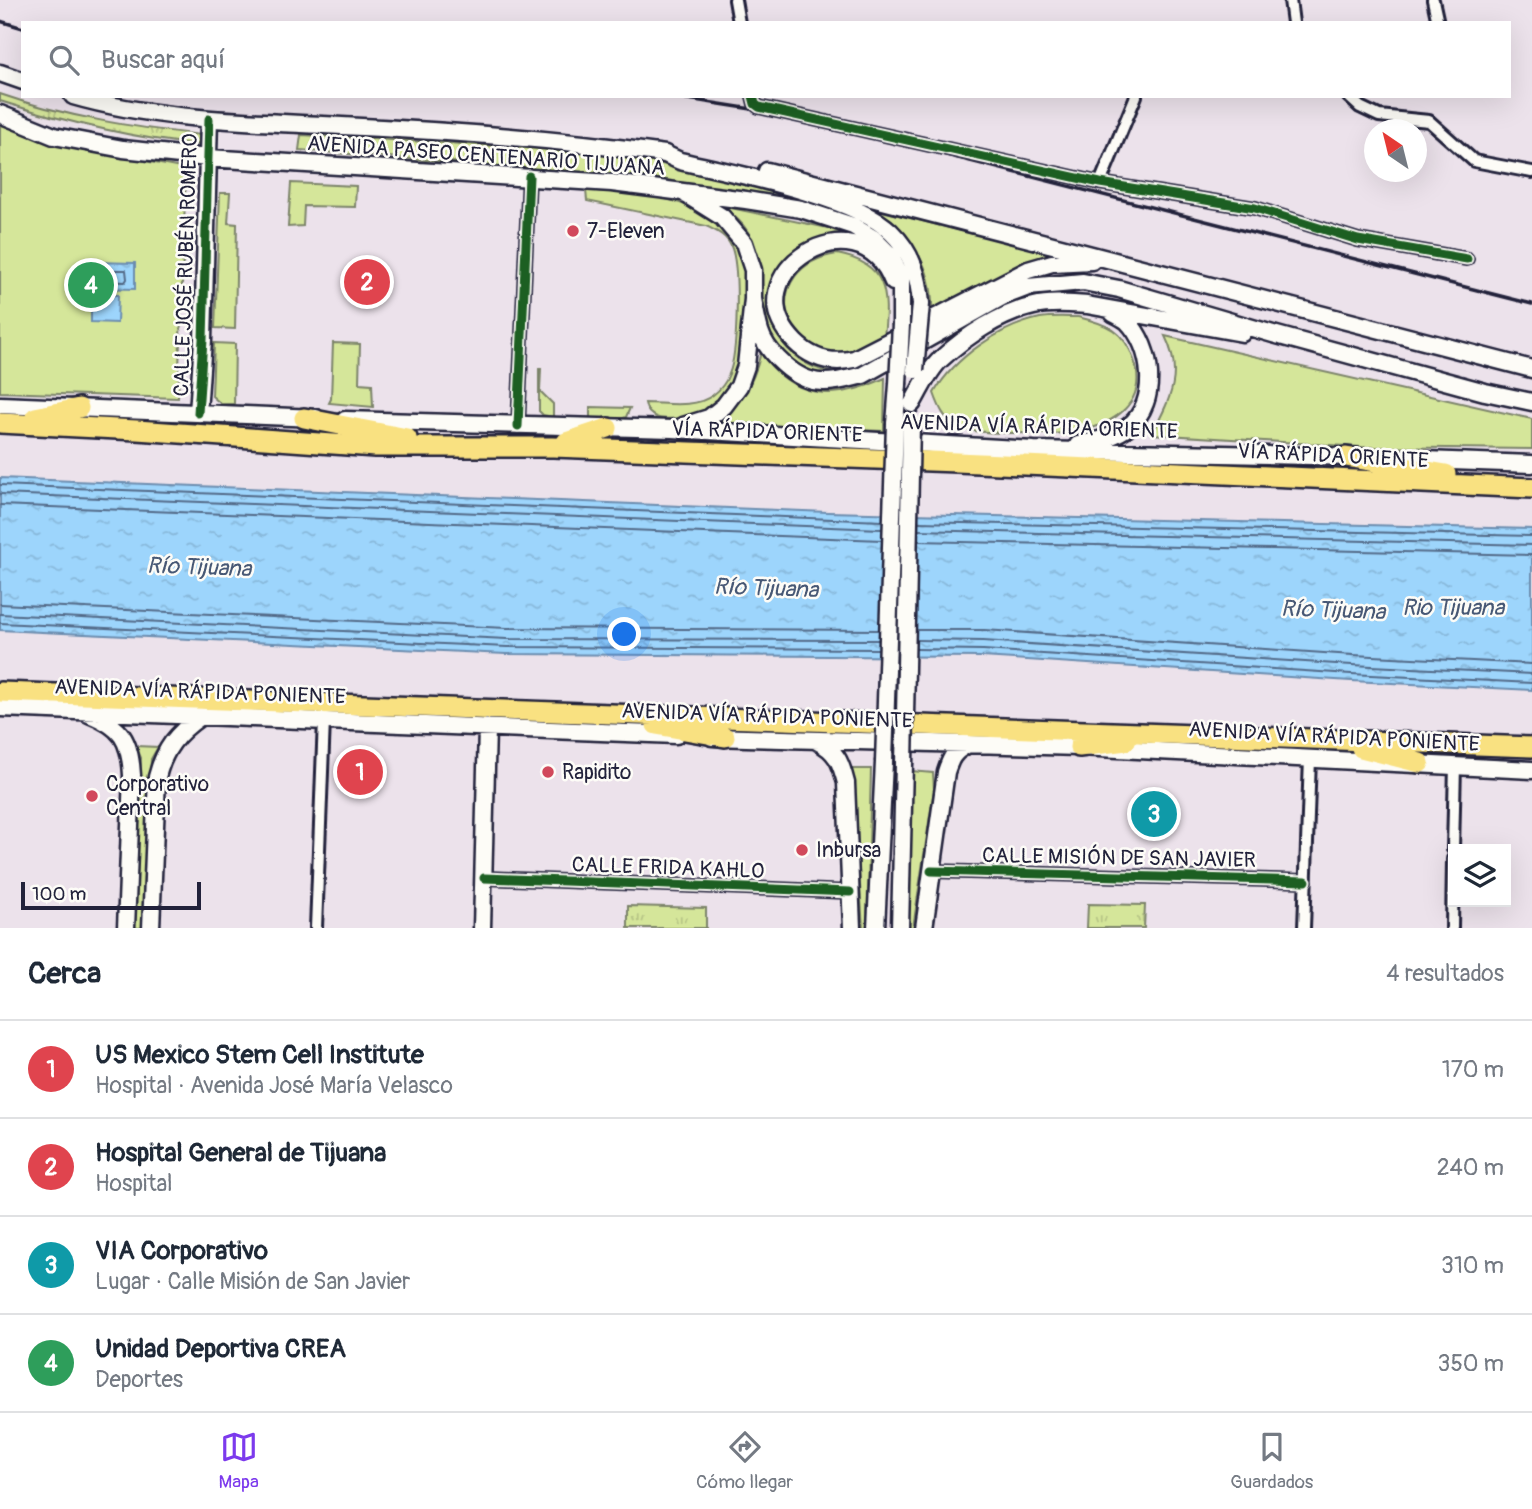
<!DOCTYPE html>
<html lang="es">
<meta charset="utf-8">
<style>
:root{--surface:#fff;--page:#f6f6f7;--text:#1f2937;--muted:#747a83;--line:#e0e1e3;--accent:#7c3aed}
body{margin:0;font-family:Pangolin,sans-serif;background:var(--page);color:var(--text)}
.controls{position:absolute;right:21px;bottom:21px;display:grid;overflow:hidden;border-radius:0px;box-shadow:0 7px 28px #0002}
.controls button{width:63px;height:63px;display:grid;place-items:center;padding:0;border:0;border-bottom:2px solid var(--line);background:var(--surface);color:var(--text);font:35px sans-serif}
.compass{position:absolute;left:1364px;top:119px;width:63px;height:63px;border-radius:50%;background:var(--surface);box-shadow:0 7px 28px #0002;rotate:325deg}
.scale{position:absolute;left:21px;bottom:18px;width:180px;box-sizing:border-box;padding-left:7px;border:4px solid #22223b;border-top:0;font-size:19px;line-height:24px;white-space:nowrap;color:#22223b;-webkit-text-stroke:5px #fdfcf7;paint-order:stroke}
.you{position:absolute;left:625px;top:635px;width:24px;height:24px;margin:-18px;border:5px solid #fff;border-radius:50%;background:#1a73e8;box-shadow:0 0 0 10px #1a73e833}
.badge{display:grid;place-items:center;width:46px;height:46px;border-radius:50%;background:var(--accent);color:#fff;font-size:23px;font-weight:700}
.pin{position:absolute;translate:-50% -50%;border:4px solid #fff;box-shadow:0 2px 7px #0006}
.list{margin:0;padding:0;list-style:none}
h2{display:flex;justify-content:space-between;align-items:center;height:91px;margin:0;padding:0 28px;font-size:30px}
h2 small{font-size:23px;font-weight:400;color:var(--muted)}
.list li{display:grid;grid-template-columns:46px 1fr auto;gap:21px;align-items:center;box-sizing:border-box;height:98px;padding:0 28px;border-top:2px solid var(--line)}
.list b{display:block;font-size:26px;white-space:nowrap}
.list p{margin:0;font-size:23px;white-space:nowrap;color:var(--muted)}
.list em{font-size:23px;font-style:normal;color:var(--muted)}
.icon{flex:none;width:38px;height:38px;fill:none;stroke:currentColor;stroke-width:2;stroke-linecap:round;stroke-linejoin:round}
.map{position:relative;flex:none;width:1532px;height:928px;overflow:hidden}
.search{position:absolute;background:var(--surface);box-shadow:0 7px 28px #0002;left:21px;right:21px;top:21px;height:77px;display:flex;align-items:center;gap:18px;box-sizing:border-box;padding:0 24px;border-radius:0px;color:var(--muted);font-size:26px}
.sheet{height:483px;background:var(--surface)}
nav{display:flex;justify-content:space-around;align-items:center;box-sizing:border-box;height:98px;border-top:2px solid var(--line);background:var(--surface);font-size:19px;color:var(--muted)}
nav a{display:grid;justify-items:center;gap:4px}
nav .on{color:var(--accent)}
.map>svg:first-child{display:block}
.grass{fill:#d5e69a;stroke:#7c846a;stroke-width:2}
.park{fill:url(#park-tufts);stroke:#7c846a;stroke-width:2}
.water{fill:url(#water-ripples);stroke:#6c8daf;stroke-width:2}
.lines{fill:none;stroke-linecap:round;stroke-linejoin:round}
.shore{stroke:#536a88;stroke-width:2}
.street-casing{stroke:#22223b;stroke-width:16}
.secondary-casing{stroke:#22223b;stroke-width:21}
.highway-casing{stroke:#22223b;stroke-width:24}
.street{stroke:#fdfcf7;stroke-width:10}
.secondary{stroke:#fdfcf7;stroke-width:16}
.highway{stroke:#f9e181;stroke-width:19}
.rail{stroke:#22223b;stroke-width:3.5}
.secondary-bridge-casing{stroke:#22223b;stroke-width:21;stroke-linecap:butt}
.secondary-bridge{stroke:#fdfcf7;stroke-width:16}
.cycleway-casing{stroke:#fdfcf7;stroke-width:13}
.cycleway{stroke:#1b5e20;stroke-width:9}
.poi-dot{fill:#d1495b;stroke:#fdfcf7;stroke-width:2.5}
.labels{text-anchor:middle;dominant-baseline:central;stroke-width:5;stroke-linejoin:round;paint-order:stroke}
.street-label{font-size:21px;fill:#22223b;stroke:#fdfcf7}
.poi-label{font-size:21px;fill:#22223b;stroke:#fdfcf7;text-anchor:start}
.water-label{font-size:23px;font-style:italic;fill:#475875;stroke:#fdfcf7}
</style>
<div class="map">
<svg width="1532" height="928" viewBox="0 0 1532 928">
<defs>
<pattern id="park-tufts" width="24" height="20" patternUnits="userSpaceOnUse" patternTransform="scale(1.75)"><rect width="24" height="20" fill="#d5e69a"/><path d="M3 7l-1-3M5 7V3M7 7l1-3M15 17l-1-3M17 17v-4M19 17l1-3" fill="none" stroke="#b7c586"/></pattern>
<pattern id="water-ripples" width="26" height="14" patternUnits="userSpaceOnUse" patternTransform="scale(1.75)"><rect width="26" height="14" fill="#9dd5fc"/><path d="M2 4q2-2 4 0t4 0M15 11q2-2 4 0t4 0" fill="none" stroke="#87b7d9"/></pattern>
</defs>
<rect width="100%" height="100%" fill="#ece2eb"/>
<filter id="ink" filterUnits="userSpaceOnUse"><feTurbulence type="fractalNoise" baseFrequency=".0143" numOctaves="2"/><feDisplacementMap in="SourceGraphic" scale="14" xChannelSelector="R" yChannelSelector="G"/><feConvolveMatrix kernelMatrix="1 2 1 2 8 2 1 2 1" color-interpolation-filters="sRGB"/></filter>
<g filter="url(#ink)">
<path class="grass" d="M0,124L52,143L181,168L186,171L178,398L0,392Z
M301,135L589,151L653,162L795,194L841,210L818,208L781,198L652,178L299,150Z
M291,183L356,186L355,207L304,206L303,226L288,227Z
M586,190C633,195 678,193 718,222C726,228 736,242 741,252C752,274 746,361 733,383C723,401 705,416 684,418C668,419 648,422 645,403C666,403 695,409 713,395C720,390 726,382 729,374C738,354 740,266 731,246C726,235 716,231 706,226L587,201Z
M220,193H230L228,223L237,224L235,329L215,328Z
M721,206L828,228L852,237L775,280C759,326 790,369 838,373C832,374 823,376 816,376C794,373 768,338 762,318C754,291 762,258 748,232C741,220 731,214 721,206Z
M874,209L1054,254L1007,271L932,313C934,262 910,239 874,209Z
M837,254C887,263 889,293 884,336C871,343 858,352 844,354C783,365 755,267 837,254Z
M1078,317C1107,324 1124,330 1134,360C1150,406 1106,430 1066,433C1050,435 1033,433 1017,433C1003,433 971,433 958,427C944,420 939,407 934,393C955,357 999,327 1040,318C1052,316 1066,317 1078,317Z
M1165,336L1532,419V449L1362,447L1152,434C1170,399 1184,374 1165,336Z
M214,343L235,344L234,404H221L212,396Z
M333,343L360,344L359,383L372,384L373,407L329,403L331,399Z
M761,352C793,401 836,401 885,378L884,431L712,425C740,404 753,387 761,352Z
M539,369H541L540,391L553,404V417L543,415L539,411Z
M590,407L630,408L626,417L621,419H590Z
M136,746L158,747L151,759L144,928H134L141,758Z
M852,769H871L867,928H863Z
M911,771L933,773L934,789L913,928H908Z"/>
<path class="park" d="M0,94C66,117 132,127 201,135L200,145C131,138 66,122 0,101Z
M1088,904L1145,905L1144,928H1087Z
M628,906L706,908V928H628Z"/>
<path class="water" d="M93,262L135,263V289L93,288Z
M91,295H118L117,323L91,322Z
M0,478L828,512L1532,529V690L1351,681L982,657L506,654L0,630Z"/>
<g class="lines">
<path class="shore" d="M103,270H126L127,279L125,282L102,281L100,273Z
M0,485L882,521
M0,494L882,529
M0,505L882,540
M919,522L1532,536
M918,530L1532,545
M918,541L1532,555
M0,604L507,628L879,630
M0,614L507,639L878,640
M0,623L507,647L878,649
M916,630H984L1353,655L1532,664
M916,640L983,641L1352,665L1532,674
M916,649L983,650L1351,674L1532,683"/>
<g class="street-casing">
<path id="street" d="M735,0L739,23
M1290,0L1293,23
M1433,0L1438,23
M753,96L755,104L759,107L1100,183L1255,208L1358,240L1467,259
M1348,96L1360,107L1379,116L1429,121L1474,161L1532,172
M1100,183L1136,96
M518,426L529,176
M1453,849L1455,765
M931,871L1306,881
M484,878L850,892
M316,928L324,720
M1304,928L1310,758
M1452,928L1453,859"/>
</g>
<g class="secondary-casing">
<path id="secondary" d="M0,73L23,81
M73,96C160,121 252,121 342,126C450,131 558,139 665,154L680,161C732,173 855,196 891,232C912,252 919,277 921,304
M0,114L54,136L123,149L208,158L612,183L746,200L801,209L853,226L873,238L891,256L901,277V324
M767,171L1532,369
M893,282C859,193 728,274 795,342C812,359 832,364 854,359L1028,270L1052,263L1092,261
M753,299C755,310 757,321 760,331C763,341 771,352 778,359C807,388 825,385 863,375L1002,297L1028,287L1083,282L1119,289L1273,334L1485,392L1532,402
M912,404C921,389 928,371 941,359C966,336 1001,313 1034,306C1051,302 1070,304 1087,305L1242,333
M0,405L316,418
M198,413L203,340L209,119
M345,420L673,429L1034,450L1358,457
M895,424L898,384
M683,426L709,418L724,406L739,386L746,366L753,299V270L744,243L722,217L687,195
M1078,445C1095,441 1114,438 1129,426C1159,402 1153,347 1127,321C1123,318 1117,315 1113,313
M1398,459L1532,464
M0,708L676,735
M89,714C122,727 130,740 132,775L126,928
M712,737L1079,747L1532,770
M817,741C837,751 841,763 846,783L852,928
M151,928L157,777C164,749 177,733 200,717
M482,928L487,728
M876,928L884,762
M900,928L904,764
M924,928L946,772C950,760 953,752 965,746"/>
</g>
<g class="highway-casing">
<path id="highway" d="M35,417L79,408
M304,418L407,438
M0,423L137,430L375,447H553L957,462L1532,488
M566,442L608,428
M1346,457L1446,474
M0,692L1532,747
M656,725L725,737
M1079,747L1126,741
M1361,748L1420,763"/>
</g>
<use href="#street" class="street"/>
<use href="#secondary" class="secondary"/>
<use href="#highway" class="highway"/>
<path class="rail" d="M0,21L23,28
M669,96L758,110L848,130L1532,304"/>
<g class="secondary-bridge-casing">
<path id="secondary-bridge" d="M915,370L921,304
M898,384L901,324
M884,762L895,424
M904,764L911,425"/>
</g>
<use href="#secondary-bridge" class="secondary-bridge"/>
<g class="cycleway-casing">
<path id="cycleway" d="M753,96L755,104L759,107L1100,183L1255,208L1358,240L1467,259
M198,413L203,340L209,119
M518,426L529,176
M931,871L1306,881
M484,878L850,892"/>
</g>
<use href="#cycleway" class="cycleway"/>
</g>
</g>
<g class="poi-dot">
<circle cx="573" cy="231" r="7"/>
<circle cx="548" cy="772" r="7"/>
<circle cx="92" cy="796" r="7"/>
<circle cx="802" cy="850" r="7"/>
</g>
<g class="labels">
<g class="street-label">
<text transform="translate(486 156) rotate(4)">AVENIDA PASEO CENTENARIO TIJUANA</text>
<text transform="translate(186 265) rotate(-88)">CALLE JOSÉ RUBÉN ROMERO</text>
<text transform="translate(1039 427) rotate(2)">AVENIDA VÍA RÁPIDA ORIENTE</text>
<text transform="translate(767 432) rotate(2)">VÍA RÁPIDA ORIENTE</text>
<text transform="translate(1333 456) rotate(3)">VÍA RÁPIDA ORIENTE</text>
<text transform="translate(200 692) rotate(2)">AVENIDA VÍA RÁPIDA PONIENTE</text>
<text transform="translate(767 716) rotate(2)">AVENIDA VÍA RÁPIDA PONIENTE</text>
<text transform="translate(1334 737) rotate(3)">AVENIDA VÍA RÁPIDA PONIENTE</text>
<text transform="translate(1119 858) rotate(1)">CALLE MISIÓN DE SAN JAVIER</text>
<text transform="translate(668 868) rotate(2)">CALLE FRIDA KAHLO</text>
</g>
<g class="poi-label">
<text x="587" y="231">7-Eleven</text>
<text x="562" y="772">Rapidito</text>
<text x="106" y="784">Corporativo<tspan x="106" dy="24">Central</tspan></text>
<text x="816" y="850">Inbursa</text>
</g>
<g class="water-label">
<text transform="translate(199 567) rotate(2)">Río Tijuana</text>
<text transform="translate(766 588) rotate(2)">Río Tijuana</text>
<text x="1453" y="607">Rio Tijuana</text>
<text transform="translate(1333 610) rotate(2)">Río Tijuana</text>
</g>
</g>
</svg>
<div class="controls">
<button><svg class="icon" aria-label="layers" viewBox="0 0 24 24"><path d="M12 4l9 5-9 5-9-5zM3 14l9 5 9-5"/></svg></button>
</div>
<svg class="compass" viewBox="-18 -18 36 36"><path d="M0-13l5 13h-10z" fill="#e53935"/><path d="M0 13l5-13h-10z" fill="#747a83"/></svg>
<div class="scale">100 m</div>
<div class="you"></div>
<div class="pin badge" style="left:360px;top:772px;background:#e0444e">1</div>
<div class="pin badge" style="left:367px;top:282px;background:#e0444e">2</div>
<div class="pin badge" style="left:1154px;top:814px;background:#0f9aa8">3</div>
<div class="pin badge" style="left:91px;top:285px;background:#2e9e5b">4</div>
<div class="search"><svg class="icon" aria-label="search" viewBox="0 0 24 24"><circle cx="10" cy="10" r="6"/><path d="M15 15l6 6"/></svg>Buscar aquí</div>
</div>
<section class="sheet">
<h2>Cerca<small>4 resultados</small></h2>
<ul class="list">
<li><span class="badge" style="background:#e0444e">1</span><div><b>US Mexico Stem Cell Institute</b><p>Hospital · Avenida José María Velasco</p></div><em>170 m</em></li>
<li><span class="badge" style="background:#e0444e">2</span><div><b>Hospital General de Tijuana</b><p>Hospital</p></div><em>240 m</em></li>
<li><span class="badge" style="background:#0f9aa8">3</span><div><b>VIA Corporativo</b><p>Lugar · Calle Misión de San Javier</p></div><em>310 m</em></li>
<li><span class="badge" style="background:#2e9e5b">4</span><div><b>Unidad Deportiva CREA</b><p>Deportes</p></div><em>350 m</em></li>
</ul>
</section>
<nav>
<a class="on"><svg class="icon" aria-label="map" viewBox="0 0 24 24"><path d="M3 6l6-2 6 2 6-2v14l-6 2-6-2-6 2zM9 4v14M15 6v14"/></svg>Mapa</a>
<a><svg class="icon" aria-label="directions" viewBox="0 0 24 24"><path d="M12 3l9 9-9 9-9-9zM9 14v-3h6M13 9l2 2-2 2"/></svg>Cómo llegar</a>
<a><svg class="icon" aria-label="saved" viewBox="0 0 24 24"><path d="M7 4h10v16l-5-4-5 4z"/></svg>Guardados</a>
</nav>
